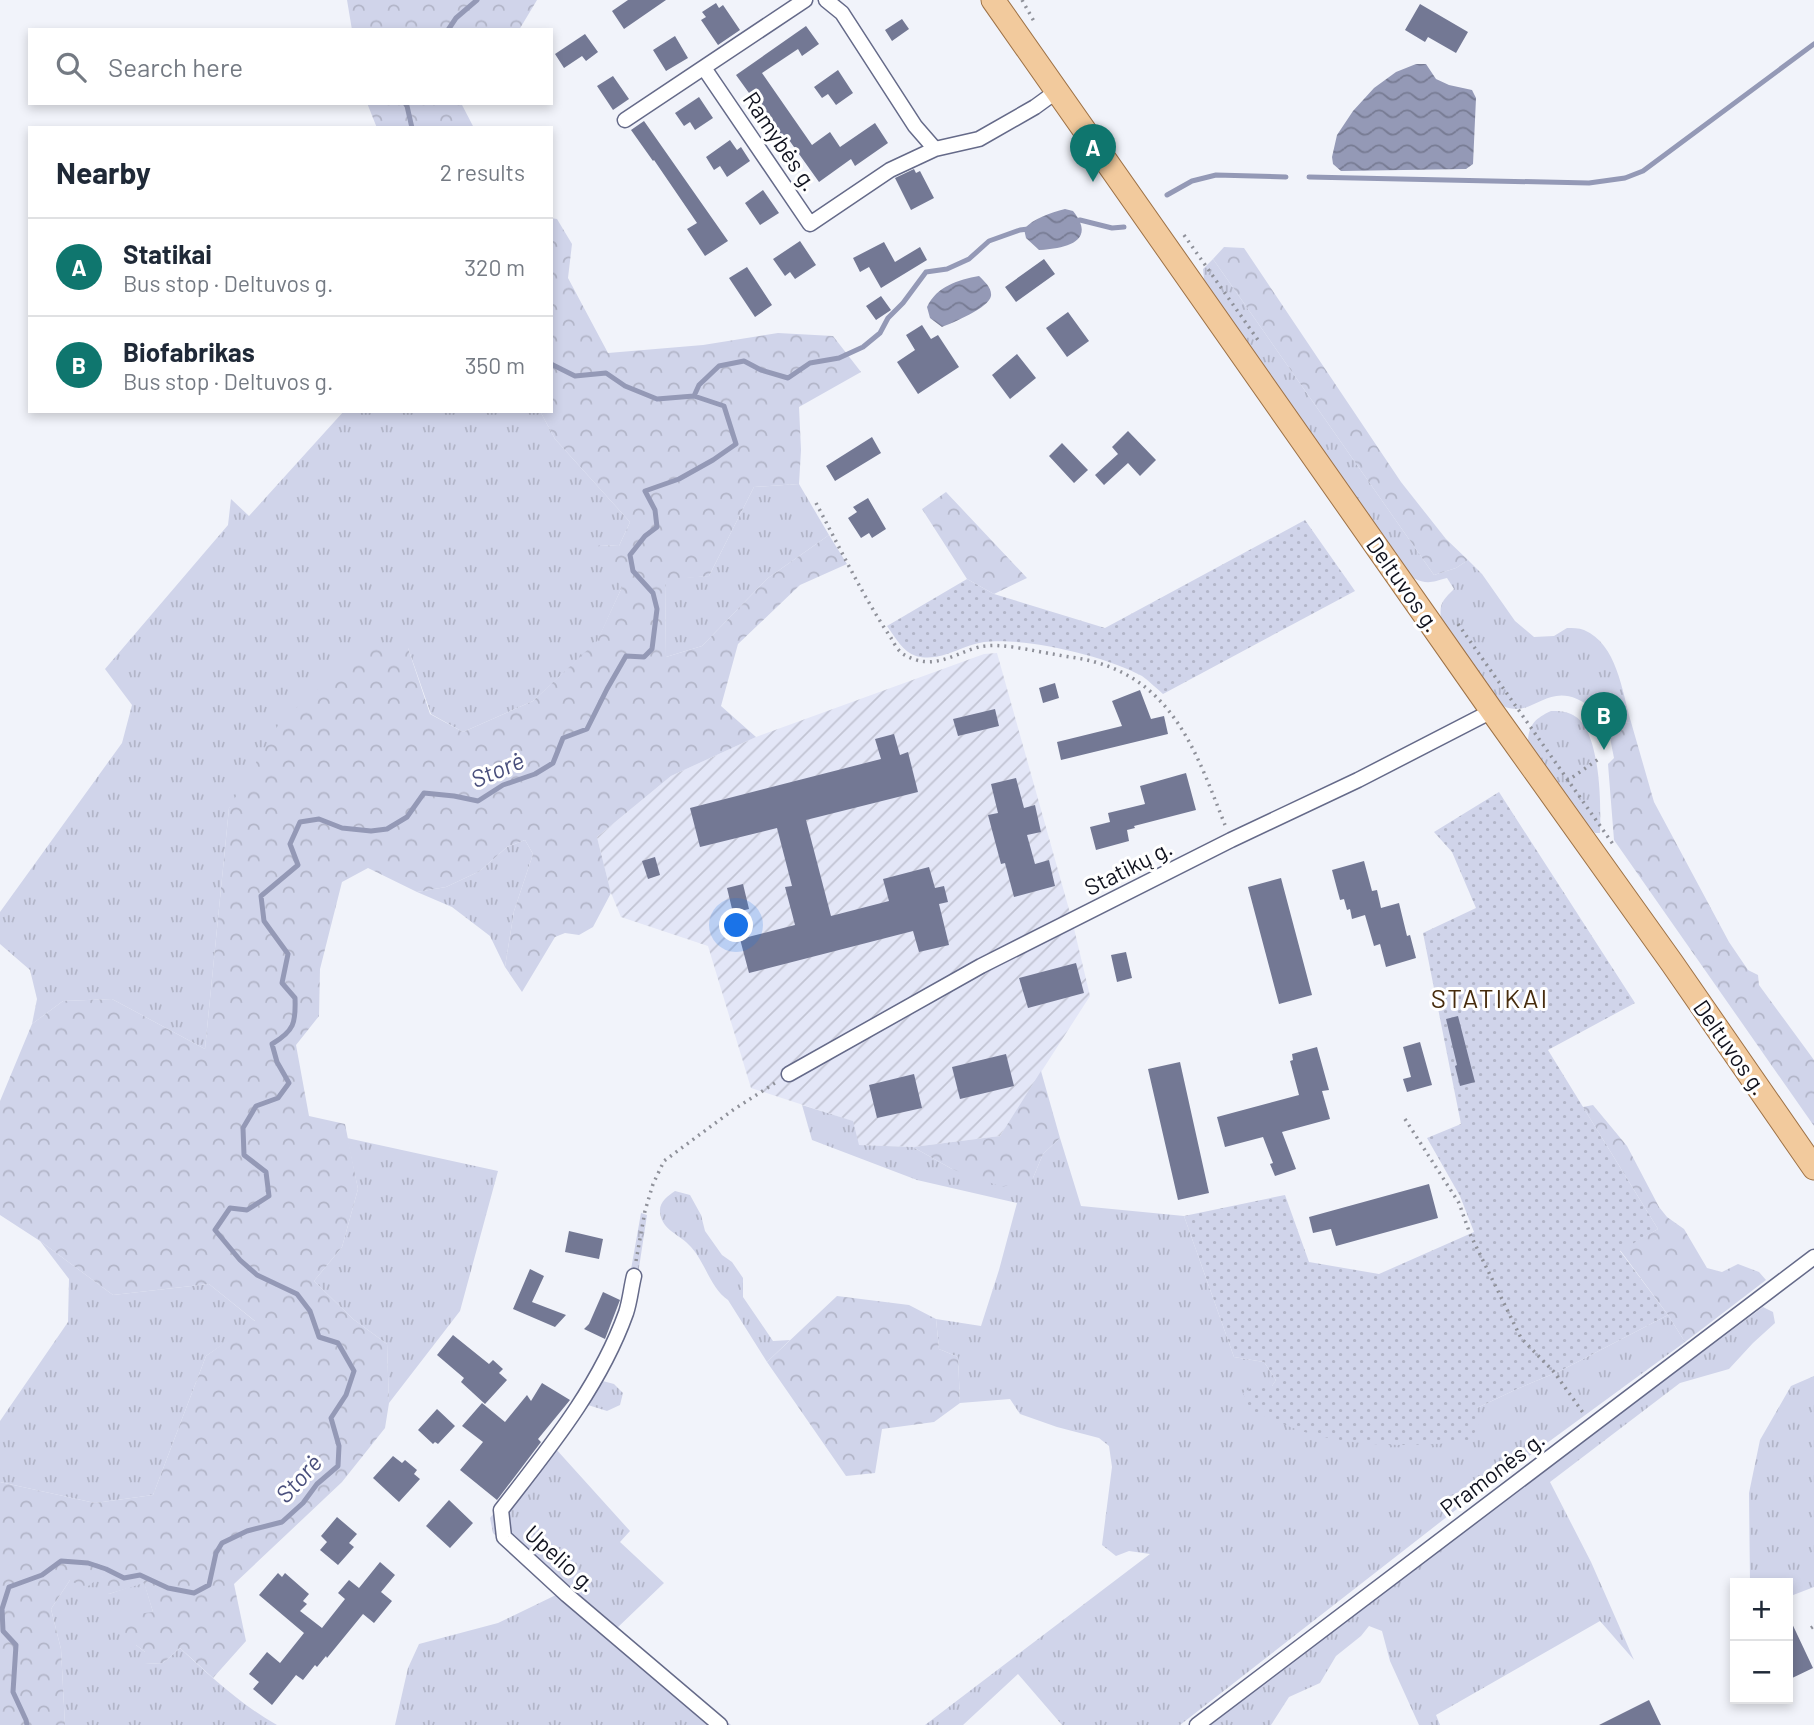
<!DOCTYPE html>
<meta charset="utf-8">
<style>
:root{--surface:#fff;--page:#f6f6f7;--text:#1f2937;--muted:#747a83;--line:#e0e1e3;--accent:#0f766e}
body{margin:0;font-family:Barlow,sans-serif;background:var(--page);color:var(--text)}
.controls{position:absolute;right:21px;bottom:21px;display:grid;overflow:hidden;border-radius:0px;box-shadow:0 4px 10px #0003}
.controls button{width:63px;height:63px;display:grid;place-items:center;padding:0;border:0;border-bottom:2px solid var(--line);background:var(--surface);color:var(--text);font:35px sans-serif}
.you{position:absolute;left:737px;top:926px;width:24px;height:24px;margin:-18px;border:5px solid #fff;border-radius:50%;background:#1a73e8;box-shadow:0 0 0 10px #1a73e833}
.badge{display:grid;place-items:center;width:46px;height:46px;border-radius:50%;background:var(--accent);color:#fff;font-size:23px;font-weight:700}
.pin{position:absolute;translate:-50% -58px;filter:drop-shadow(0 2px 4px #0008)}
.pin::after{content:'';position:absolute;top:37px;width:24px;height:21px;background:inherit;clip-path:polygon(0 0,100% 0,50% 100%)}
.list{margin:0;padding:0;list-style:none}
h2{display:flex;justify-content:space-between;align-items:center;height:91px;margin:0;padding:0 28px;font-size:30px}
h2 small{font-size:23px;font-weight:400;color:var(--muted)}
.list li{display:grid;grid-template-columns:46px 1fr auto;gap:21px;align-items:center;box-sizing:border-box;height:98px;padding:0 28px;border-top:2px solid var(--line)}
.list b{display:block;font-size:26px;white-space:nowrap}
.list p{margin:0;font-size:23px;white-space:nowrap;color:var(--muted)}
.list em{font-size:23px;font-style:normal;color:var(--muted)}
.icon{flex:none;width:38px;height:38px;fill:none;stroke:currentColor;stroke-width:2;stroke-linecap:round;stroke-linejoin:round}
.map{position:relative;flex:none;width:1814px;height:1725px;overflow:hidden}
.search{position:absolute;background:var(--surface);box-shadow:0 4px 10px #0003;left:28px;top:28px;width:525px;height:77px;display:flex;align-items:center;gap:18px;box-sizing:border-box;padding:0 24px;border-radius:0px;color:var(--muted);font-size:26px}
.panel{position:absolute;background:var(--surface);box-shadow:0 4px 10px #0003;left:28px;top:126px;width:525px;height:287px;border-radius:0px}
.map>svg:first-child{display:block}
.industrial{fill:url(#industrial-furrows)}
.grass{fill:url(#grass-tufts)}
.forest{fill:url(#forest-crowns)}
.park{fill:url(#park-dots)}
.water{fill:url(#water-waves)}
.lines{fill:none;stroke-linecap:round;stroke-linejoin:round}
.stream{stroke:#9499b6;stroke-width:5}
.building{fill:#737894}
.minor-casing{stroke:#656a89;stroke-width:17}
.primary-casing{stroke:#9e7246;stroke-width:25}
.path{stroke:#8f919a;stroke-width:3.5;stroke-dasharray:2 5;stroke-linecap:butt}
.minor{stroke:#fff;stroke-width:14}
.primary{stroke:#f2ca9d;stroke-width:23}
.labels{text-anchor:middle;dominant-baseline:central;stroke-width:6;stroke-linejoin:round;paint-order:stroke}
.street-label{font-size:23px;fill:#10121e;stroke:#fff}
.water-label{font-size:24px;font-style:italic;fill:#494f7c;stroke:#fff}
.quarter-label{font-size:26px;letter-spacing:2px;fill:#482d0e;stroke:#fff}
</style>
<div class="map">
<svg width="1814" height="1725" viewBox="0 0 1814 1725">
<defs>
<pattern id="industrial-furrows" width="10" height="10" patternUnits="userSpaceOnUse" patternTransform="scale(1.75)"><rect width="10" height="10" fill="#e3e6f7"/><path d="M-1 1l2-2M0 10L10 0M9 11l2-2" fill="none" stroke="#c2c4d3"/></pattern>
<pattern id="grass-tufts" width="24" height="20" patternUnits="userSpaceOnUse" patternTransform="scale(1.75)"><rect width="24" height="20" fill="#d0d4ea"/><path d="M3 7l-1-3M5 7V3M7 7l1-3M15 17l-1-3M17 17v-4M19 17l1-3" fill="none" stroke="#b2b5c8"/></pattern>
<pattern id="forest-crowns" width="20" height="18" patternUnits="userSpaceOnUse" patternTransform="scale(1.75)"><rect width="20" height="18" fill="#d0d4ea"/><path d="M2 6a3 3 0 1 1 6 0M12 15a3 3 0 1 1 6 0" fill="none" stroke="#b2b5c8"/></pattern>
<pattern id="park-dots" width="8" height="8" patternUnits="userSpaceOnUse" patternTransform="scale(1.75)"><rect width="8" height="8" fill="#d0d4ea"/><path d="M2 2h.1M6 6h.1" fill="none" stroke="#b2b5c8" stroke-width="1.8" stroke-linecap="round"/></pattern>
<pattern id="water-waves" width="16" height="10" patternUnits="userSpaceOnUse" patternTransform="scale(1.75)"><rect width="16" height="10" fill="#9499b6"/><path d="M0 5q4-4 8 0t8 0" fill="none" stroke="#777b93"/></pattern>
</defs>
<rect width="100%" height="100%" fill="#f1f3fa"/>
<path class="industrial" d="M997,653L1072,920L1090,996L1000,1136L913,1147L858,1145L852,1121L751,1088L708,946L621,917L611,893L597,837L671,776L756,737L984,654Z"/>
<path class="grass" d="M1213,259L1434,575L1456,568L1468,560L1482,574L1515,621L1534,637L1554,636L1567,628C1572,628 1579,628 1584,630C1617,644 1622,691 1631,722C1617,723 1614,721 1610,736L1604,733C1599,717 1593,706 1577,699C1545,685 1531,719 1503,706L1441,619C1439,603 1443,600 1454,589L1447,578C1432,582 1428,585 1413,578L1207,287L1204,279L1203,269Z
M344,411H540L555,439L630,522L619,546L599,545L622,587L597,642L533,701L463,732L431,714L408,648L229,808L205,1049L112,999L63,1001L32,1024L37,999L30,970L0,944V912L122,743L132,705L105,669L228,525L231,499L249,516Z
M799,484L829,535L768,578L702,646L666,657L665,579L709,576L754,487Z
M1551,711C1558,711 1566,711 1573,715C1601,729 1601,805 1600,833H1595L1591,829L1528,741C1529,724 1536,718 1551,711Z
M525,840L533,854L514,911L505,967L490,936L452,907L417,892L446,887L480,871L507,847Z
M802,1105L853,1121L859,1145L913,1147L952,1169L1033,1178L1043,1154L1060,1138L1081,1206L1184,1216L1234,1357L1264,1362L1276,1380L1272,1386H1254L1477,1408L1517,1389L1560,1371L1668,1315L1685,1342L1532,1454L1498,1477L1180,1725H1062L1018,1674L963,1725H925L1150,1554L1129,1551L1116,1556L1102,1545L1112,1467L1109,1446L1099,1438L1057,1427L1020,1414L1010,1399L960,1403L958,1357L939,1349L936,1319L981,1326L999,1270L1017,1203L917,1180L812,1140Z
M347,1138L498,1171L460,1311L389,1403L387,1344L353,1319L314,1281L342,1247L358,1189Z
M675,1191L690,1195L701,1215L705,1231L722,1255L732,1262L743,1278V1297L773,1341L790,1340L767,1362L728,1300C711,1289 705,1262 691,1247C680,1234 662,1231 660,1212C659,1202 668,1196 675,1191Z
M641,1213L647,1215L632,1314L599,1380L614,1384L623,1393L620,1405L607,1411L588,1405L555,1448L630,1531L620,1542L664,1583L616,1629L731,1725H395L408,1668L419,1644L498,1623L558,1594L493,1533L490,1518L566,1421L624,1309Z
M40,1241L113,1295L209,1284L256,1322L206,1356L153,1495L95,1503L0,1482V1421L68,1322L69,1279Z
M1763,1307L1773,1312L1775,1323L1753,1343L1729,1369L1680,1383L1550,1482L1591,1562L1634,1660L1600,1621L1436,1715L1440,1725H1419L1390,1661L1382,1631L1369,1626L1361,1636L1336,1656L1320,1683L1289,1697L1271,1725H1211L1362,1606Z
M1814,1376V1587L1788,1597V1583H1750L1749,1493L1760,1440L1791,1386Z
M102,1576L109,1594L144,1582L153,1612L136,1645L145,1652V1664L163,1663L180,1648C210,1676 240,1704 277,1725H65L61,1649L51,1609L70,1580Z"/>
<path class="forest" d="M347,0H537L519,30H352Z
M367,103H461L474,128H377Z
M551,218L557,219L572,244L568,278L608,353L703,345L778,333L833,336L861,372L799,407L801,450L799,484L754,487L709,576L665,580L666,657L702,646L768,578L829,535L847,564L800,585L738,644L721,706L756,737L671,776L597,837L611,893L593,927L579,935L565,933L555,937L522,992L505,967L514,911L533,854L525,840L507,847L480,871L446,887L417,892L368,868L342,882L320,969L319,1016L296,1045L309,1116L345,1124L358,1189L342,1247L314,1281L353,1319L387,1344L389,1403L385,1428L342,1482L234,1584L246,1641L213,1678L180,1648L163,1663L145,1664V1652L136,1645H127L119,1632L128,1615L153,1612L144,1583L109,1594L103,1589L102,1576L84,1589L70,1580L51,1609L61,1649L65,1725H0V1482L95,1503L153,1495L206,1356L255,1321L209,1284L113,1295L40,1241L0,1215V1101L32,1024L63,1001L112,999L205,1049L229,808L280,722L372,642L408,648L430,714L463,732L533,701L597,641L622,587L593,554L599,545L619,546L630,522L555,439L540,411H551Z
M1224,247L1244,248L1401,482L1446,539L1468,560L1456,568L1434,575L1213,259Z
M946,492L1027,578L994,594L967,579L922,509Z
M1631,722L1654,802L1729,942L1748,970L1758,975L1759,985L1814,1060V1126L1614,840L1608,764L1614,758C1610,736 1603,723 1631,722Z
M1041,1071L1060,1138L1043,1154L1033,1178L1002,1187L952,1169L913,1147L1000,1136Z
M1593,1105L1627,1146L1659,1207L1667,1217L1684,1229L1707,1268L1722,1272L1738,1264L1759,1272L1766,1280L1685,1342L1668,1315L1620,1250L1658,1229L1583,1107Z
M837,1296L909,1305L936,1319L939,1349L958,1357L960,1403L934,1422L882,1429L875,1473L846,1476L767,1362Z"/>
<path class="park" d="M1305,520L1355,591L1163,694C1156,688 1149,681 1142,676C1106,656 1025,637 984,642C961,645 941,663 916,656C903,652 895,637 887,626L967,579L994,594L1105,628Z
M1499,792L1635,1003L1548,1050L1658,1229L1620,1251L1668,1315L1560,1371L1517,1389L1477,1408L1479,1427L1467,1442C1413,1446 1364,1448 1311,1434C1290,1428 1270,1418 1250,1410L1243,1393L1254,1386H1272L1276,1380L1264,1362L1234,1357L1184,1216L1285,1195L1309,1262L1379,1274L1474,1232L1460,1196L1427,1138L1461,1124L1423,933L1476,908L1452,852L1434,832Z"/>
<path class="water" d="M1416,64H1426L1436,79L1449,85L1472,90L1476,98L1473,164L1466,169L1341,171L1333,164L1332,157L1337,135L1353,111L1374,88L1396,72Z
M1065,209L1073,211C1098,242 1064,249 1039,250L1026,238L1024,229C1034,218 1050,213 1065,209Z
M979,276C985,282 992,288 991,296C989,308 952,323 942,327L930,318L927,307C937,286 958,280 979,276Z"/>
<g class="lines">
<path class="stream" d="M448,30L456,18L477,0
M405,103L407,106L412,128
M1309,177L1589,183L1625,178L1643,171L1814,44
M1167,195L1192,181L1216,175L1286,177
M1076,221L1080,220L1112,228L1124,227
M694,396L699,385L719,366L744,361L761,370L788,378L810,363L839,358L863,347L880,333L888,318L903,303L926,272L947,269L969,259L989,241L1020,230L1028,229
M27,1725L26,1720L13,1692L16,1645L3,1631L2,1609L9,1587L42,1575L61,1561L88,1563L106,1569L124,1578L140,1575L168,1588L194,1593L209,1585L216,1553L222,1543L247,1531L282,1522L303,1503L317,1484L338,1466L339,1446L331,1418L346,1395L354,1371L338,1343L319,1337L310,1311L297,1294L257,1275L240,1260L215,1230L230,1208L247,1210L269,1196L266,1172L244,1155L243,1128L256,1106L278,1098L289,1083L277,1062L272,1044C294,1031 296,1023 295,998L282,983L288,954L264,921L261,896L298,865L290,844L300,822L319,819L342,828L371,831L387,829L407,817L424,793L454,796L478,801L503,785L535,774L553,763L563,738L587,729L607,689L626,656L644,657L652,649L657,609L653,593L633,571L630,555L645,536L657,527L655,510L645,491L679,479L713,460L736,444L724,406L694,396L657,399L625,386L606,373L575,376L551,364"/>
</g>
<path class="building" d="M628,0H666L624,29L612,11Z
M716,3L719,8L723,5L740,30L718,45L701,20L706,17L702,12Z
M1420,4L1468,32L1456,53L1428,37L1425,42L1405,30Z
M902,19L909,29L892,41L885,30Z
M806,26L819,44L802,56L798,49L762,73L812,145L830,132L840,147L875,123L888,143L855,166L851,159L819,182L789,140L785,143L736,75Z
M585,34L598,52L586,61L582,56L564,68L555,54Z
M675,36L688,58L666,71L653,50Z
M838,70L853,93L836,105L828,94L822,98L814,87Z
M613,76L629,99L613,110L597,86Z
M699,97L713,118L695,130L690,122L684,126L675,113Z
M644,121L728,241L705,256L687,229L697,223L654,160L653,161L631,130Z
M730,140L737,150L741,147L750,161L727,177L720,166L714,170L706,157Z
M914,169L916,173L920,171L934,198L911,210L895,178Z
M763,190L779,213L760,225L745,203Z
M800,241L816,265L795,279L790,272L785,276L773,259Z
M884,242L895,262L920,247L927,260L881,288L869,267L860,272L853,258Z
M1044,259L1055,274L1016,302L1005,287Z
M747,267L772,305L755,317L729,278Z
M881,296L891,310L876,320L866,306Z
M1068,312L1089,341L1067,357L1046,328Z
M922,325L931,339L938,335L959,367L918,394L897,362L915,350L906,335Z
M1017,354L1036,378L1010,399L992,375Z
M1128,431L1156,460L1140,476L1128,463L1104,485L1095,475L1118,454L1112,447Z
M872,437L881,453L835,481L826,466Z
M1062,443L1088,470L1074,483L1049,456Z
M868,498L886,529L872,538L869,533L861,538L848,518L857,512L853,507Z
M1055,683L1059,698L1043,703L1039,688Z
M1140,690L1151,719L1164,716L1168,734L1061,760L1057,742L1122,726L1112,701Z
M995,709L999,726L958,736L953,719Z
M894,734L900,755L908,752L918,792L806,820L831,916L889,901L883,879L929,867L935,888L944,886L948,902L939,904L949,945L919,952L913,931L749,973L740,939L795,925L785,887L792,886L777,828L700,847L690,808L881,759L875,739Z
M1186,773L1196,810L1134,826L1135,828L1127,830L1129,841L1096,850L1090,827L1110,822L1108,813L1145,804L1140,786Z
M1016,778L1024,808L1035,805L1041,832L1027,835L1035,864L1049,860L1055,886L1014,897L1005,863L1001,864L988,815L998,813L991,784Z
M655,857L660,875L648,879L642,861Z
M1364,861L1372,891L1377,890L1381,908L1399,903L1407,936L1410,935L1416,958L1386,967L1380,944L1374,946L1365,915L1352,919L1350,909L1347,910L1344,899L1340,900L1332,870Z
M1281,878L1312,995L1279,1004L1248,887Z
M743,884L749,909L733,913L727,888Z
M1126,952L1132,978L1117,982L1111,955Z
M1076,963L1084,993L1028,1008L1019,978Z
M1458,1016L1475,1082L1460,1086L1455,1066L1457,1065L1446,1019Z
M1420,1042L1432,1085L1407,1092L1403,1079L1411,1077L1403,1047Z
M1317,1047L1329,1090L1322,1091L1330,1119L1282,1132L1296,1169L1275,1176L1270,1164L1273,1163L1263,1137L1225,1147L1217,1117L1299,1095L1290,1061L1293,1060L1292,1054Z
M1006,1054L1014,1086L960,1099L952,1067Z
M1180,1062L1209,1193L1178,1200L1148,1069Z
M914,1074L922,1108L877,1118L869,1085Z
M1429,1184L1438,1218L1336,1246L1331,1229L1313,1233L1309,1217Z
M569,1231L603,1239L599,1259L565,1252Z
M530,1269L544,1276L532,1302L566,1315L555,1327L513,1309Z
M603,1292L620,1300L605,1339L584,1329L589,1324Z
M453,1335L489,1364L493,1360L503,1369L499,1373L507,1380L485,1404L461,1382L464,1378L437,1355Z
M542,1383L570,1400L538,1439L541,1442L497,1500L460,1470L483,1442L462,1426L482,1403L505,1422L527,1395L531,1401Z
M437,1409L455,1426L438,1444L435,1442L433,1444L418,1430Z
M393,1456L402,1463L405,1460L417,1470L414,1474L420,1479L399,1502L373,1478Z
M449,1500L473,1523L450,1548L426,1526Z
M337,1517L357,1534L349,1543L354,1547L338,1565L320,1550L327,1542L321,1536Z
M380,1562L395,1575L381,1592L392,1601L374,1623L363,1614L327,1658L326,1656L317,1667L315,1665L303,1680L296,1675L272,1705L253,1689L259,1682L249,1674L267,1652L280,1663L304,1633L259,1595L278,1573L282,1577L285,1573L309,1594L303,1601L307,1604L300,1611L322,1628L345,1599L338,1593L349,1580L359,1588Z
M1788,1615L1813,1668L1788,1680Z
M1649,1700L1661,1725H1599Z"/>
<g class="lines">
<g class="minor-casing">
<path id="minor" d="M826,0L842,13L915,126L935,149L979,139L1035,107L1057,91
M704,68L810,224L890,170L935,149
M625,120L805,0
M789,1074L981,966L1231,840L1358,780L1492,711
M634,1276C631,1288 630,1301 626,1313C599,1388 549,1448 501,1510L504,1537L567,1595L720,1725
M1197,1725L1814,1257"/>
</g>
<g class="primary-casing">
<path id="primary" d="M993,0L1492,711L1672,963L1814,1168"/>
</g>
<path class="path" d="M1022,0L1035,23
M1184,235L1258,340
M816,503C840,548 862,595 891,638C894,643 898,651 903,654C933,672 952,654 979,647C999,642 1033,651 1053,654C1067,657 1082,658 1095,662C1175,684 1198,757 1225,825
M1458,624L1615,847
M1567,781L1600,758
M1405,1119L1459,1203L1470,1234L1521,1338L1554,1372L1584,1414
M636,1261L645,1211L653,1184L664,1161L733,1110L778,1081
M1811,1628L1814,1626"/>
<use href="#minor" class="minor"/>
<use href="#primary" class="primary"/>
</g>
<g class="labels">
<g class="street-label">
<text transform="translate(781 141) rotate(56)">Ramybės g.</text>
<text transform="translate(1404 584) rotate(55)">Deltuvos g.</text>
<text transform="translate(1128 867) rotate(-27)">Statikų g.</text>
<text transform="translate(1731 1047) rotate(55)">Deltuvos g.</text>
<text transform="translate(1492 1473) rotate(-37)">Pramonės g.</text>
<text transform="translate(561 1558) rotate(42)">Upelio g.</text>
</g>
<g class="water-label">
<text transform="translate(497 769) rotate(-23)">Storė</text>
<text transform="translate(298 1478) rotate(-48)">Storė</text>
</g>
<g class="quarter-label">
<text x="1490" y="997">STATIKAI</text>
</g>
</g>
</svg>
<div class="controls">
<button>+</button>
<button>−</button>
</div>
<div class="you"></div>
<div class="pin badge" style="left:1093px;top:182px">A</div>
<div class="pin badge" style="left:1604px;top:750px">B</div>
<div class="search"><svg class="icon" aria-label="search" viewBox="0 0 24 24"><circle cx="10" cy="10" r="6"/><path d="M15 15l6 6"/></svg>Search here</div>
<section class="panel">
<h2>Nearby<small>2 results</small></h2>
<ul class="list">
<li><span class="badge">A</span><div><b>Statikai</b><p>Bus stop · Deltuvos g.</p></div><em>320 m</em></li>
<li><span class="badge">B</span><div><b>Biofabrikas</b><p>Bus stop · Deltuvos g.</p></div><em>350 m</em></li>
</ul>
</section>
</div>
